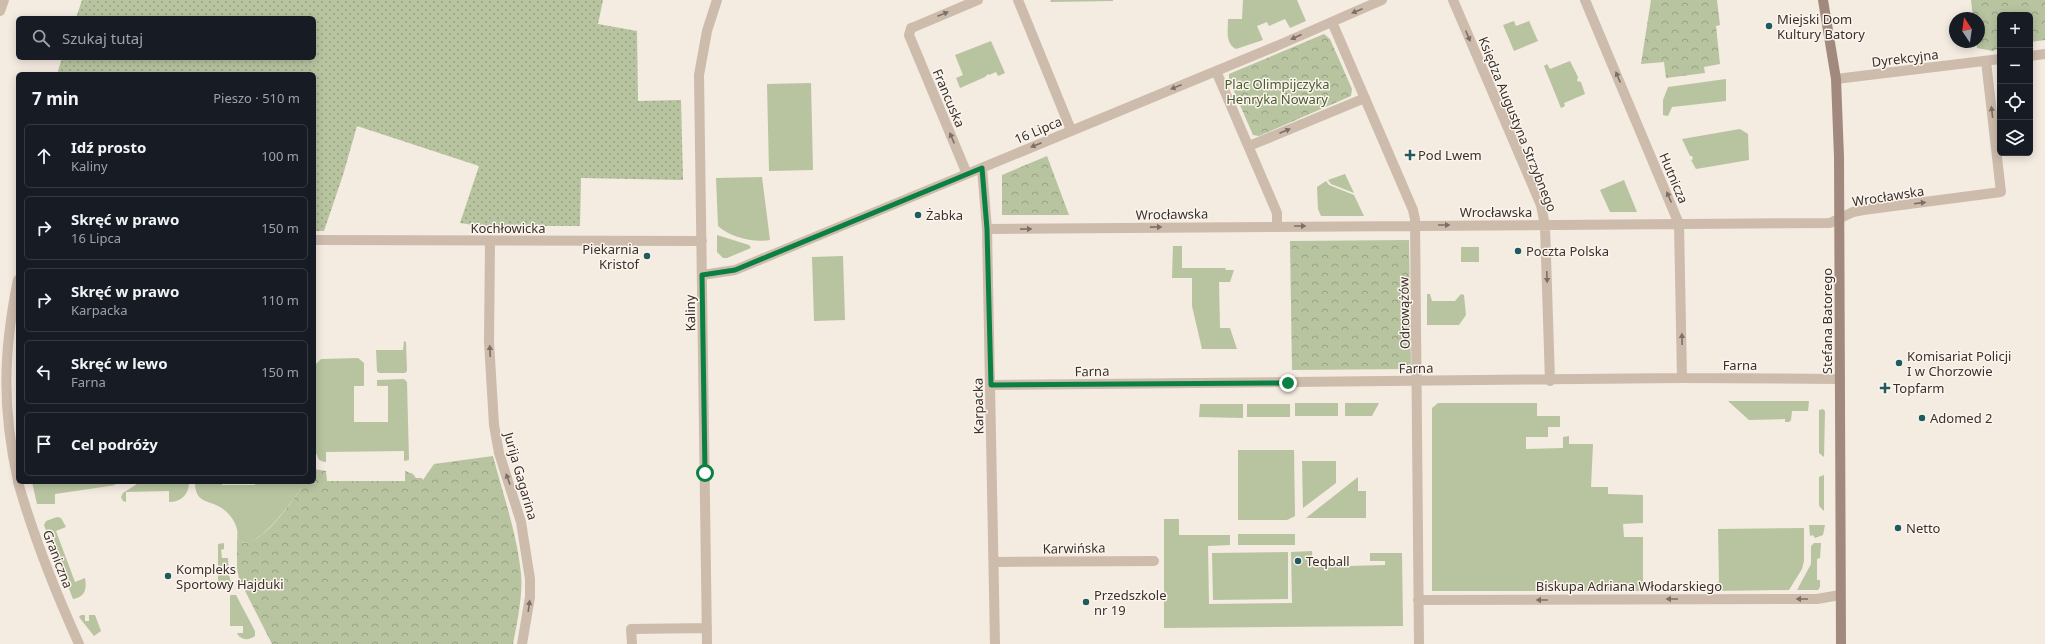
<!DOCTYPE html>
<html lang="pl">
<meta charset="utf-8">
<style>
:root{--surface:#171b24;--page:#20242c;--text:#f1f3f6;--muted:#9ea1a6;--line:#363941}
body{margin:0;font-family:"Noto Sans",sans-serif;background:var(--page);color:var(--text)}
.controls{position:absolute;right:12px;top:12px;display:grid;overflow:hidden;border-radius:6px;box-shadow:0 2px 10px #0003}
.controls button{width:36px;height:36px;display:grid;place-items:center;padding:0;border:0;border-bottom:1px solid var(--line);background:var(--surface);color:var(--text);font:20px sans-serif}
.compass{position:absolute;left:1949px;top:12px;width:36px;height:36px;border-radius:50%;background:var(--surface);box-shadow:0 2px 10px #0003;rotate:347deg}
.stop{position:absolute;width:12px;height:12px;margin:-9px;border:3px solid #0b8043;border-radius:50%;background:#fff}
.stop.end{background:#0b8043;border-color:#fff;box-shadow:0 1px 4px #0008}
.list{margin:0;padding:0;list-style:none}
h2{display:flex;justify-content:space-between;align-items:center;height:52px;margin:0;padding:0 16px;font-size:17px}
h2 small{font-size:13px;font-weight:400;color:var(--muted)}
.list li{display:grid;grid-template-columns:26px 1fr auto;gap:12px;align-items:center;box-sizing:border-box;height:64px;margin:0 8px 8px;padding:0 8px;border:1px solid var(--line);border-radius:6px}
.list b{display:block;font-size:15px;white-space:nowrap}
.list p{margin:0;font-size:13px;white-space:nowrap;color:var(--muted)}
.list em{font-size:13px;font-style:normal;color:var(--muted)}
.icon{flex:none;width:22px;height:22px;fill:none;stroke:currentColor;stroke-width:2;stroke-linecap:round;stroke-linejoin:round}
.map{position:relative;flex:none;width:2045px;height:644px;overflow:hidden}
.search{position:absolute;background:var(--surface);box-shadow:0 2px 10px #0003;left:16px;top:16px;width:300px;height:44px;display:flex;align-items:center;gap:10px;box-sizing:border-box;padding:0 14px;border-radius:6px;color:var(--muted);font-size:15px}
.panel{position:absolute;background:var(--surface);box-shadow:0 2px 10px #0003;left:16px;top:72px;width:300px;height:412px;border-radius:6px}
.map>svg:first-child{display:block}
.grass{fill:#b8c4a0}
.park{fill:url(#park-crowns)}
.garden{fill:url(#garden-dots)}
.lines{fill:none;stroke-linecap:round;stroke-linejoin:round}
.street{stroke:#cdbbac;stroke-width:10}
.secondary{stroke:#a18a7d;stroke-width:10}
.oneway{fill:#7d6f65}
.route{stroke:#0b8043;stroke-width:5}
.poi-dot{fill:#1f5a5e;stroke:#fbf5ee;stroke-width:1.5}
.labels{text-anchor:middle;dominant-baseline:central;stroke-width:3;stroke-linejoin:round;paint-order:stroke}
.poi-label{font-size:13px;fill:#3b302b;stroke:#fbf5ee;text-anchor:start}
.street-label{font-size:13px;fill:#3b302b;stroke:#fbf5ee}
.park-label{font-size:13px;fill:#4a5a2e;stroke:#fbf5ee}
</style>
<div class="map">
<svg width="2045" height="644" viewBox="0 0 2045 644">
<defs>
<pattern id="park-crowns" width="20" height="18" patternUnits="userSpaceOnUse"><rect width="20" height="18" fill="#b8c4a0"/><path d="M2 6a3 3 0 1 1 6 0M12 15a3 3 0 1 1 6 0" fill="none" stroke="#97a083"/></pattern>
<pattern id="garden-dots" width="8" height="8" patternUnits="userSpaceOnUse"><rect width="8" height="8" fill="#b8c4a0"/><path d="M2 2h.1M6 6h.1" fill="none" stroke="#97a083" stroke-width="1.8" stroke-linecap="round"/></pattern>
</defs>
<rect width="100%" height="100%" fill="#f4ebe1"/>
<path class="grass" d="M1051,0H1113V1L1050,2Z
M1243,0H1297L1306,21L1290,28L1285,19L1269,26L1267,22L1257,26L1263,40L1236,49C1225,43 1228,31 1228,19H1242Z
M1514,21L1516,26L1529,21L1538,41L1514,51L1503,25Z
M991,41L1005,73L998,76L996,72L989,75L988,74L985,77L960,88L956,78L963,75L955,55Z
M1570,61L1578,77L1577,81L1581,82L1585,94L1564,103L1565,106L1561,108L1544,66L1547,64L1550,69Z
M1726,79V101L1672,107L1668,116L1663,115V100L1668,87Z
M811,83L813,170L769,171L767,84Z
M1740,129L1748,134L1749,160L1696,169L1691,160L1693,159L1692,156H1690L1682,139Z
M1345,174L1354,193L1331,184L1328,180Z
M762,177L770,240C753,243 730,237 718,226L716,178Z
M1624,180L1637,212H1610L1600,190Z
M1326,181L1329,185L1354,195L1364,216H1321L1318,209L1317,187Z
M717,235L749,245L751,248L727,258H723L717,252Z
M1173,246H1182V268H1225L1226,270H1234L1230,282H1219L1220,328H1230L1237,349H1202L1192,306V278H1172Z
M1461,247H1479V262H1461Z
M843,256L845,320L814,321L812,257Z
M1427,294H1430L1432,301H1455L1461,294L1464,295L1466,315L1459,325H1427Z
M404,341L406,342L407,371L405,373H379L377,371L376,350H403Z
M358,358L364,363V386H354V422H388V386H377V380L404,379L407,382L409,460L404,461V451L326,452V462H324L319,460L316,453L315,365L321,359Z
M1728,401H1809L1808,411H1792L1791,420L1789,422H1785V419L1749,420Z
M1295,403H1338V416H1295Z
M1345,403H1379L1372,416H1345Z
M1438,403H1537V416H1560V427H1548V437H1526V449L1563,448V437L1569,436V444H1593L1591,487H1608V494L1643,495V523L1623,524L1624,537H1643V591H1432V408Z
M1200,404H1243V418L1199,417Z
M1247,404H1290V417H1247Z
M1823,409L1825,411L1824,457L1819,453V410Z
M1238,450H1294L1295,516L1287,520H1238Z
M1302,461H1336V483L1303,508Z
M1824,475V511L1819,506V477Z
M1358,477V491H1366V518H1306Z
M32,482H110L116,485L55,494V504H37Z
M140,482H189C189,494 182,502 169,502V491L126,492V502L123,501L121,497L123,493Z
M195,482H222V485H255V482H306C298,493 254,557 239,540C236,537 238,533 237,529C235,521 229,513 223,509C210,499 195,505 195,482Z
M57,517L61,518L66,527L56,531L75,582L85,578C87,589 85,597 73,599L44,525L46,521Z
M1164,519H1179V535H1230V545L1208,546L1209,604L1292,603L1291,552L1312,551L1313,567L1385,565V561H1370V553H1402L1403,626L1164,628Z
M1809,525H1825L1823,535L1815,538L1813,535L1810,536Z
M1804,528V561L1802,569L1789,590L1712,591L1719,581L1718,529Z
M1238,534H1295V545H1238Z
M224,543V549L221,550L222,558H228L229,575L233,589L218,588V544Z
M1814,543H1821L1820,558L1817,559V580H1820V587L1818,590H1797L1811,564V546Z
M1288,552V599L1213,600L1212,553Z
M231,595H236L255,631V636C249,641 240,640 237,633H243V626H230V596Z
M81,615H85V621H89V615H95L101,631L94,636L79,617Z"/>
<path class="park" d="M1651,0H1717L1720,25L1716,26L1720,64L1704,67L1705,73L1666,78L1664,62L1641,64Z
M1971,0H2045V40L2030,42V15H2000V48L1993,51L1977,48L1976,42H1979V18H1973Z
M1324,34L1330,39L1352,89L1351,96L1259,136L1253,135L1229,80V74Z
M1047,156L1069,215H1002V175Z
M1409,240L1411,369L1292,370L1290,241Z
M493,456C503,495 517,533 521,574C523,595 517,623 513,644H272L239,579L237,568V538L243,543C264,544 294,498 306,482H314V469L326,471L327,481H405V471L413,474L416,478H422L423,480L434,464Z"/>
<path class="garden" d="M82,0H603L598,24L637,31L638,101L681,100L683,180L581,178L580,226H480L460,223L479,166L357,126L343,175L324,231H314V74H57L62,58H314V18H76Z"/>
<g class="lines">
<path class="street" d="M1018,0L1071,130
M1453,0L1541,205L1545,226L1550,381
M1585,0L1679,224L1682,378
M0,11L4,0
M1332,22L1413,210L1415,219L1419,644
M2030,56L2045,54
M1216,71L1277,213V226
M1836,79L2000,59
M1249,146L1365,98
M982,168L987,229L995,644
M967,174L909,35L911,28L914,27L978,0
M987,229L1830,223L1853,212L1863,210L2001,192L1986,61
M314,240L702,241
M490,241L489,342L494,425L499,453L521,522L530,579V597L522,644
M702,275L735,270L1279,45L1382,0
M18,280C3,352 2,409 18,481
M991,385L1682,378L1840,379
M18,482C34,538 55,591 79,644
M994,562L1154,561
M1418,600L1817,599L1840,595
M632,644L631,629L707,628
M707,644L699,75L707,31L717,0"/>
<path class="secondary" d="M1823,0L1836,79L1839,157L1841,644"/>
</g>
<defs><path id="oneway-solid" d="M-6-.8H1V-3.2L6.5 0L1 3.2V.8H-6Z"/></defs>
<g class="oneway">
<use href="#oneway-solid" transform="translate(1357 11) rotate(157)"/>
<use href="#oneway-solid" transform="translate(943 14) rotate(-22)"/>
<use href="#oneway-solid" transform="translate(1468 36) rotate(67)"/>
<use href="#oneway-solid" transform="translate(1296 37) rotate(156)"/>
<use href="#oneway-solid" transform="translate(1618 77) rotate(-113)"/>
<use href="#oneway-solid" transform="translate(1176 87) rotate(158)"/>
<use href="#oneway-solid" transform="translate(1992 112) rotate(-97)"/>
<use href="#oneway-solid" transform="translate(1285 131) rotate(-23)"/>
<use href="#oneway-solid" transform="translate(952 138) rotate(-113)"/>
<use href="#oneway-solid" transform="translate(1036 145) rotate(157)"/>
<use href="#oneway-solid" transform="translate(1669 197) rotate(-113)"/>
<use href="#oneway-solid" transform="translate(1920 203) rotate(-7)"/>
<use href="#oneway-solid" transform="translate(1444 225)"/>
<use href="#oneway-solid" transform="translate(1300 226)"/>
<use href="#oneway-solid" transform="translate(1156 227) rotate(-1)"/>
<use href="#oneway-solid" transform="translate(1026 229) rotate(-1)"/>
<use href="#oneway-solid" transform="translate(1547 277) rotate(88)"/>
<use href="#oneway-solid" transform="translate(1682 339) rotate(-91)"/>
<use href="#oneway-solid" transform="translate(490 351) rotate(-92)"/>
<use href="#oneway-solid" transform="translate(508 479) rotate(-110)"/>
<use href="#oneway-solid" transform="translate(1672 599) rotate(180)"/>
<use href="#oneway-solid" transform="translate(1802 599) rotate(180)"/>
<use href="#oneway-solid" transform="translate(1542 600) rotate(180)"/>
<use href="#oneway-solid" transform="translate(529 606) rotate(-82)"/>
</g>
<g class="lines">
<path class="route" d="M705,473L702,275L735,270L982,168L987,229L991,385L1288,383"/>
</g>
<g class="poi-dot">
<circle cx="1769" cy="26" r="4"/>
<path d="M1408 149h4v4h4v4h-4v4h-4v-4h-4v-4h4z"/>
<circle cx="918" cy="215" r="4"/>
<circle cx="1518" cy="251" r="4"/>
<circle cx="647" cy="256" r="4"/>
<circle cx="1899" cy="363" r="4"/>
<path d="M1883 382h4v4h4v4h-4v4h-4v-4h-4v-4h4z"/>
<circle cx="1922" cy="418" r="4"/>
<circle cx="1898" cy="528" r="4"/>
<circle cx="1298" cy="561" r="4"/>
<circle cx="168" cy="576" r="4"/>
<circle cx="1086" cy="602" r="4"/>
</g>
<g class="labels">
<g class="poi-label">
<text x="1777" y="19">Miejski Dom<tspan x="1777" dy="15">Kultury Batory</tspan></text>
<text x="1418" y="155">Pod Lwem</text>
<text x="926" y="215">Żabka</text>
<text x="639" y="249" text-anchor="end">Piekarnia<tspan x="639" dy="15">Kristof</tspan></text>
<text x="1526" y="251">Poczta Polska</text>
<text x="1907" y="356">Komisariat Policji<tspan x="1907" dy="15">I w Chorzowie</tspan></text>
<text x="1893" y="388">Topfarm</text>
<text x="1930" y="418">Adomed 2</text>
<text x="1906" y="528">Netto</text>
<text x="1306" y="561">Teqball</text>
<text x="176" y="569">Kompleks<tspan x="176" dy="15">Sportowy Hajduki</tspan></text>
<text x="1094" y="595">Przedszkole<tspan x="1094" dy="15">nr 19</tspan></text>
</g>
<g class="street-label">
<text transform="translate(1905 58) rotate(-7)">Dyrekcyjna</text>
<text transform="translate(949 98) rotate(67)">Francuska</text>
<text transform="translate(1518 124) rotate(68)">Księdza Augustyna Strzybnego</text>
<text transform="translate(1038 130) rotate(-23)">16 Lipca</text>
<text transform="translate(1674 178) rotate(67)">Hutnicza</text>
<text transform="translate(1888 196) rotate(-9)">Wrocławska</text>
<text x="1496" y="212">Wrocławska</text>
<text transform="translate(1172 214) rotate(-1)">Wrocławska</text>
<text x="508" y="228">Kochłowicka</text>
<text transform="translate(690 313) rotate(-91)">Kaliny</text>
<text transform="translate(1404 313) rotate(-91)">Odrowążów</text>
<text transform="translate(1827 321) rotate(-90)">Stefana Batorego</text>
<text x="1740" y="365">Farna</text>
<text transform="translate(1416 368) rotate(-1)">Farna</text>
<text transform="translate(1092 371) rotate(-1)">Farna</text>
<text transform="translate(978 406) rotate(-91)">Karpacka</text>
<text transform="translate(521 476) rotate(74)">Jurija Gagarina</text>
<text transform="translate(1074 548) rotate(-1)">Karwińska</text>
<text transform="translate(58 559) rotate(69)">Graniczna</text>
<text x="1629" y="586">Biskupa Adriana Włodarskiego</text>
</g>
<g class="park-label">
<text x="1277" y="84">Plac Olimpijczyka<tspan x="1277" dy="15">Henryka Nowary</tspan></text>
</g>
</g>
</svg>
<div class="controls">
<button>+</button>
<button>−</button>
<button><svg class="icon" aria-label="locate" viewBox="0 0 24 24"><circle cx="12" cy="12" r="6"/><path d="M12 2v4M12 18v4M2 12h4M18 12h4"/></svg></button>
<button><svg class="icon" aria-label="layers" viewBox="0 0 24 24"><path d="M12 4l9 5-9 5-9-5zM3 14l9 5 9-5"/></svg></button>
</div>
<svg class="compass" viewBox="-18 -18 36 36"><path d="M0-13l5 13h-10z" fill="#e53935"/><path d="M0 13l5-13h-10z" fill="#9ea1a6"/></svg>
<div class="stop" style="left:705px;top:473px"></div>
<div class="stop end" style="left:1288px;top:383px"></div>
<div class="search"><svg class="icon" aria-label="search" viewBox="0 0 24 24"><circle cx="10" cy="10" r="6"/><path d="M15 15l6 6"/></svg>Szukaj tutaj</div>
<section class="panel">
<h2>7 min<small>Pieszo · 510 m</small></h2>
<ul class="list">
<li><svg class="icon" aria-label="ahead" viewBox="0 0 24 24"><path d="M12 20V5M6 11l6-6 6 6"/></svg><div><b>Idź prosto</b><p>Kaliny</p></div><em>100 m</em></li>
<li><svg class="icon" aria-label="right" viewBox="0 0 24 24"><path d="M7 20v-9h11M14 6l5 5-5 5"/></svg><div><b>Skręć w prawo</b><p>16 Lipca</p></div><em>150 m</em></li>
<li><svg class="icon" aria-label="right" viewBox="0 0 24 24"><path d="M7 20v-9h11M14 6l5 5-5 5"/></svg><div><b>Skręć w prawo</b><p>Karpacka</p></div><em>110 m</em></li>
<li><svg class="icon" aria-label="left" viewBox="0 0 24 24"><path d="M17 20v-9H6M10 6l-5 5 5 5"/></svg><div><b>Skręć w lewo</b><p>Farna</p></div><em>150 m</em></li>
<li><svg class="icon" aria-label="arrive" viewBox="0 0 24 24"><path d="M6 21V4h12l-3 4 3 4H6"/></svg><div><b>Cel podróży</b></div></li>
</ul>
</section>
</div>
